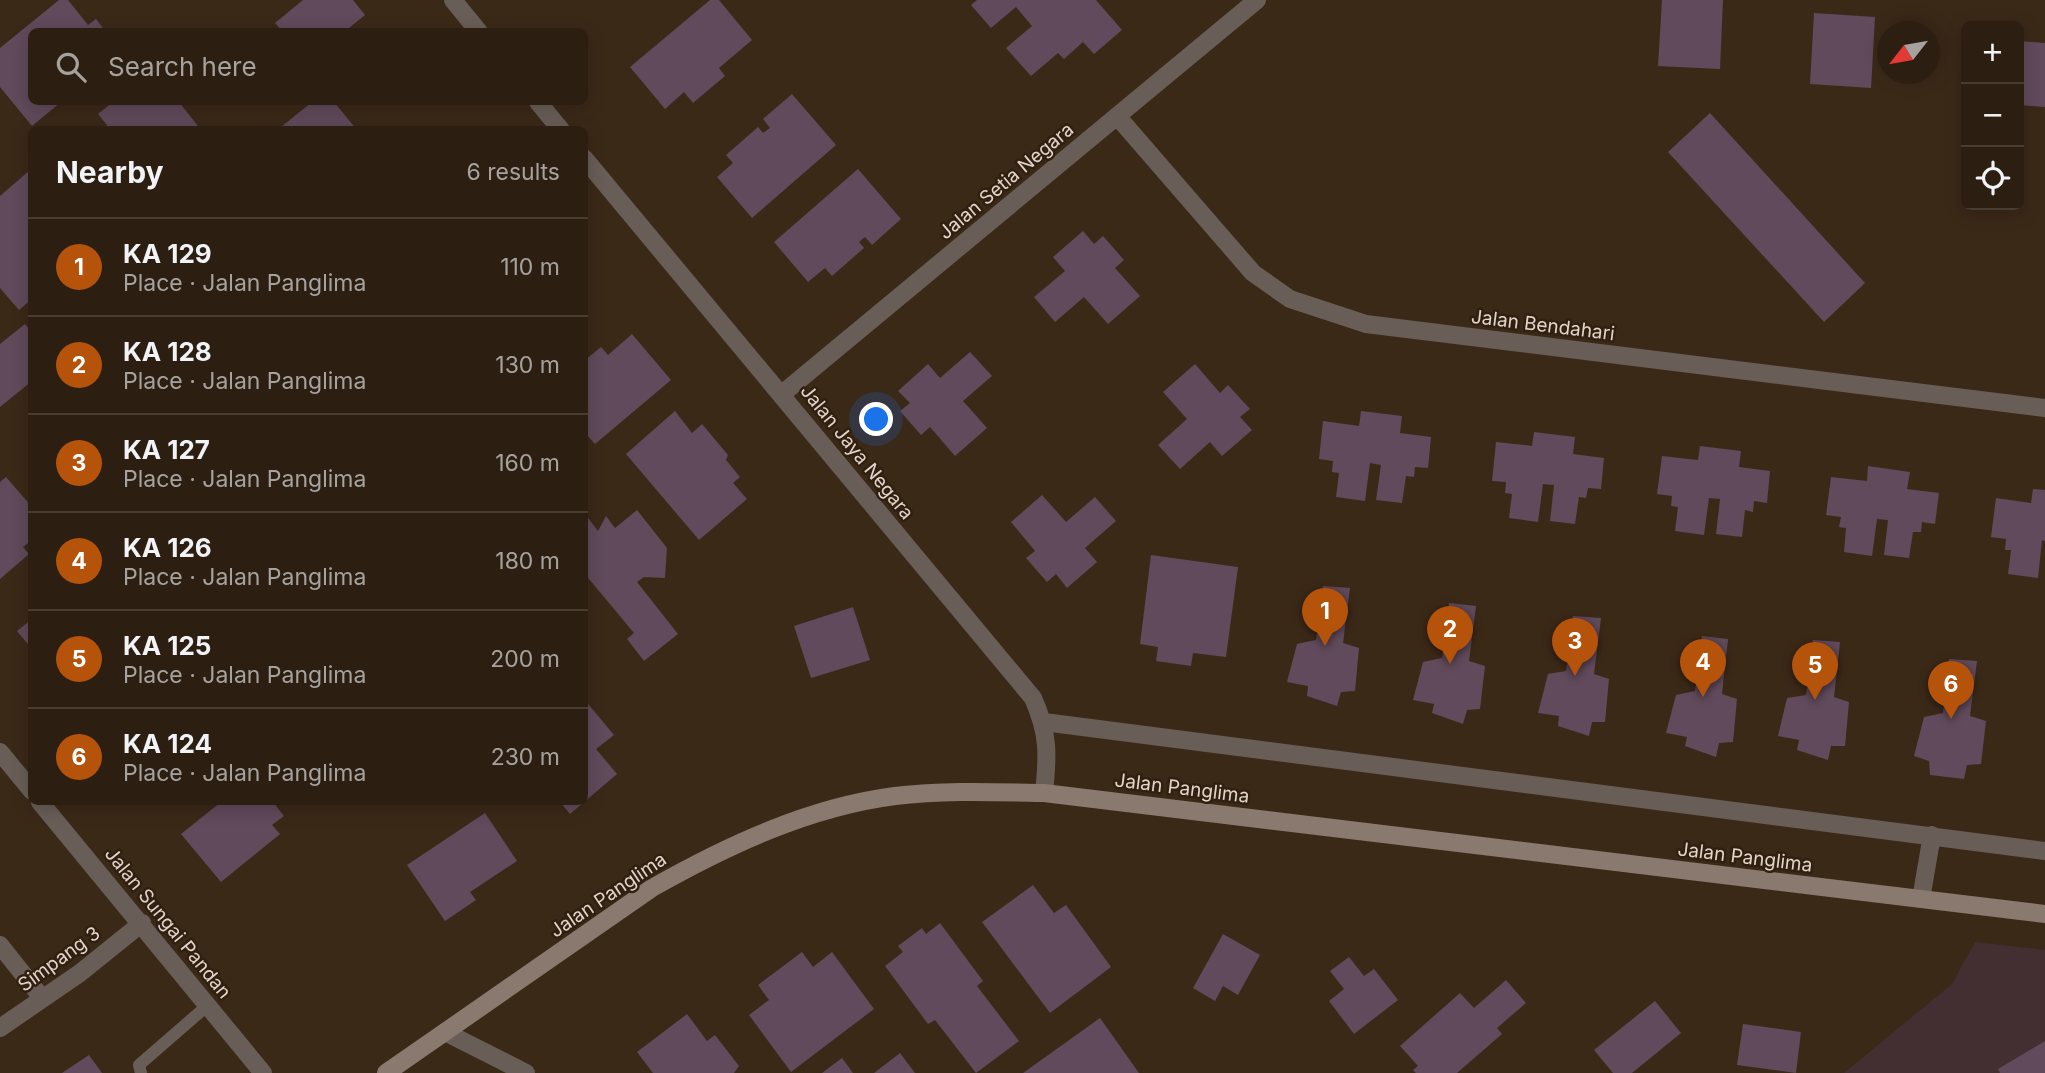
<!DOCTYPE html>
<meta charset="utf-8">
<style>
:root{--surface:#2c1f12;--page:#382c20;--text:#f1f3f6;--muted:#a6a29f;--line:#483d32;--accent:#b45309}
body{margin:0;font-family:Inter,sans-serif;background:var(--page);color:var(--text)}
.controls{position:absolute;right:21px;top:21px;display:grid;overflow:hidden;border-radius:10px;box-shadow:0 4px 18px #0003}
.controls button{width:63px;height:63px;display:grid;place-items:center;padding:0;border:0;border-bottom:2px solid var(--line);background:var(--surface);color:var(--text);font:35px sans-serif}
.compass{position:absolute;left:1877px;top:21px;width:63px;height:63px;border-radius:50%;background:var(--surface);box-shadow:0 4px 18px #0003;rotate:239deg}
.you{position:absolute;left:877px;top:420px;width:24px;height:24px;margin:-18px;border:5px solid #fff;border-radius:50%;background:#1a73e8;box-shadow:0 0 0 10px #1a73e833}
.badge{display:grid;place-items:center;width:46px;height:46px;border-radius:50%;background:var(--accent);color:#fff;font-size:23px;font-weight:700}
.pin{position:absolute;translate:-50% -58px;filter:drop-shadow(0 2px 4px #0008)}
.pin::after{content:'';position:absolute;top:37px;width:24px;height:21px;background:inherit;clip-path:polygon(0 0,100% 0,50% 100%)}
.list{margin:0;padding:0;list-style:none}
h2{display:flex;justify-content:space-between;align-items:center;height:91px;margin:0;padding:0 28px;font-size:30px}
h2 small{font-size:23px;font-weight:400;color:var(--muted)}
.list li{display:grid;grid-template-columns:46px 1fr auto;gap:21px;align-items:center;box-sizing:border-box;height:98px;padding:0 28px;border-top:2px solid var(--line)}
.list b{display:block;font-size:26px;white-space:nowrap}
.list p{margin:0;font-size:23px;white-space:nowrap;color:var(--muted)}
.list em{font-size:23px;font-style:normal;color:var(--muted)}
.icon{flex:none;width:38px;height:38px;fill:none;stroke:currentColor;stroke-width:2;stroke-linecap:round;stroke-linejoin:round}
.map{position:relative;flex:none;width:2045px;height:1073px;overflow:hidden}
.search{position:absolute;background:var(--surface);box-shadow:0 4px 18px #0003;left:28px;top:28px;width:560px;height:77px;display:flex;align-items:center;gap:18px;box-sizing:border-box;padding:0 24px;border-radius:10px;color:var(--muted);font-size:26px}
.panel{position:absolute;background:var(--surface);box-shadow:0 4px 18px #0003;left:28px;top:126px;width:560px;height:679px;border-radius:10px}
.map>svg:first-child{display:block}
.medical{fill:#432e31}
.building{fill:#604a5b}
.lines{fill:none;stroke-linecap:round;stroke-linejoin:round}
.service{stroke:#695e57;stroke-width:12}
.minor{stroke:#695e57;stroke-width:18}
.tertiary{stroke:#695e57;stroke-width:18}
.secondary{stroke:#8a796e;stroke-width:18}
.labels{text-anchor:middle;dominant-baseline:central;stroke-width:5;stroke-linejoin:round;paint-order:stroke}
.street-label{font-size:19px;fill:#e1d5cb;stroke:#311f0f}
</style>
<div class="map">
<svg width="2045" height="1073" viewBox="0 0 2045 1073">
<rect width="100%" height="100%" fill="#3b2918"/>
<path class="medical" d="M1975,942L2045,950V1073H1844L1952,984Z"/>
<path class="building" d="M59,0H68L88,25L96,19L106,32H32V102H61L32,126L0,87V48Z
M303,0H353L365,15L344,32H283L275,23Z
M710,0H719L752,40L719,68L725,76L693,103L684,92L665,109L630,67Z
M977,0H1096L1122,30L1094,54L1083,42L1064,59L1058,53L1031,76L1006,48L1032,26L1016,7L991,28L971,5Z
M1662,0H1723L1720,69L1658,66Z
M1814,13L1875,17L1871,88L1810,84Z
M2019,41L2045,43V107L2019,105Z
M792,94L836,145L752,218L717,177L733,163L726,155L758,127L763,133L770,128L763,119Z
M113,102H179L201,130H102L107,125L98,114Z
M312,102H334L357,130H283L281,127Z
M1710,113L1865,283L1824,322L1668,152Z
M858,169L901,219L872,245L865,237L859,242L864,248L832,276L825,268L808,282L774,242Z
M30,170L32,299L19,310L0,288V196Z
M1083,231L1094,244L1103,236L1124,260L1115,268L1140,296L1108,324L1084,297L1055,322L1034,297L1065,271L1053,257Z
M25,324L32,332V381L0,407V344Z
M632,334L671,380L595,444L584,432V361L601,347L608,355Z
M970,352L992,376L963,401L987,428L955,456L930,427L921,435L900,411L910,403L898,391L928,364L940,378Z
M1195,364L1220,393L1228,385L1250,409L1240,417L1252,430L1222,456L1210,442L1180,469L1158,445L1187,419L1163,392Z
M675,411L692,433L702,424L728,455L726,460L740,477L733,483L747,499L699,540L626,454Z
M1361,411L1402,416L1400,433L1431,437L1428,468L1415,467L1414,477L1406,476L1402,503L1376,500L1381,465L1370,463L1365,501L1336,497L1339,473L1332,472L1333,461L1319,459L1323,421L1359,426Z
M1534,432L1575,437L1573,454L1604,458L1601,489L1588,488L1586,498L1579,497L1575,524L1550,521L1554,485L1543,484L1538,522L1509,518L1512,494L1505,493L1506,482L1492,481L1496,442L1532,446Z
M1700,446L1741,451L1739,467L1770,471L1767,503L1754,501L1753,512L1745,510L1742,537L1716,534L1720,499L1709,498L1704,535L1675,531L1678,507L1671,506L1672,496L1657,494L1662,456L1698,460Z
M1868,466L1910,472L1907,489L1939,493L1935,524L1922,522L1921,532H1913L1909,558L1884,555L1888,520L1877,519L1872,556L1844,552L1846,528L1839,527L1841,517L1826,515L1831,477L1867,481Z
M6,477L32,507V540L23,547L29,554L0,579V482Z
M2033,489L2045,490V541L2042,540L2038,578L2008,574L2011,550H2005L2006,539L1991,537L1996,498L2031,503Z
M1042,495L1066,522L1095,497L1116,521L1085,548L1097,562L1067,588L1056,574L1047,582L1026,558L1035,551L1011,522Z
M637,510L667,548L665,578L644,577L637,582L678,634L644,661L627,639L634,633L584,573V521L588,518L598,531L606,516L615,528Z
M1151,555L1238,567L1226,657L1193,653L1191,666L1156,661L1158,647L1140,644Z
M1323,586L1350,588L1343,643L1359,648L1355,691L1341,692L1337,706L1307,696L1308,686L1287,682L1297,644L1316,640Z
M1449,603L1476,606L1469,661L1485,666L1480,709L1467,710L1463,724L1432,713L1434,704L1413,700L1423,662L1442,658Z
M853,607L870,660L811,678L794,626Z
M1573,616L1601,618L1594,674L1609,679L1605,722H1592L1589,736L1558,726L1559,716L1538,713L1548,674L1566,671Z
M32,619V649L17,631Z
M1702,636L1728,639L1722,694L1737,699L1733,742L1719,743L1716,757L1685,746L1687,737L1666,733L1676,695L1695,691Z
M1813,640L1840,642L1834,697L1849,702L1845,746H1831L1828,760L1797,750L1799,740L1778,736L1787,698L1806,695Z
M1949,659L1977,661L1970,716L1986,721L1981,764L1967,765L1964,779L1930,775L1929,761L1914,756L1924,717L1943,713Z
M584,699L614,735L596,749L617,774L570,814L560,802H584Z
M221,802H273L284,816L272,825L280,834L221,882L181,834Z
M485,813L517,861L470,892L476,900L445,921L407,865Z
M1033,885L1054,913L1066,905L1111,967L1050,1013L982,922Z
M940,923L983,981L977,986L1019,1041L976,1073L935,1020L928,1024L885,966L903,952L898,946L922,928L926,934Z
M1223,934L1260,955L1238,995L1223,986L1215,1001L1193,988Z
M802,952L813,967L832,952L874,1009L791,1072L749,1015L769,1000L758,985Z
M1349,957L1364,976L1374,969L1398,1000L1354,1034L1329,1001L1344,989L1330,971Z
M1506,980L1526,1003L1497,1028L1502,1034L1457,1073H1416L1413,1070L1418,1066L1400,1046L1460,993L1474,1008Z
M1655,1001L1681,1033L1632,1073H1613L1594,1050Z
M687,1014L707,1041L715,1035L739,1066L734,1073H653L637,1052Z
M1100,1018L1139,1073H1023Z
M1743,1024L1801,1032L1796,1073L1737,1065Z
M2045,1041V1073H2000L1998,1069Z
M900,1053L915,1073H874Z
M89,1055L102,1073H62Z
M842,1058L853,1073H822Z"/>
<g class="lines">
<path class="service" d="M141,1073L139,1065L208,1005"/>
<path class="minor" d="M453,0L479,32
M538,102L561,130
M1117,116L1253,273L1290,299L1366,324L2045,408
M584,158L1033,698C1049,734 1048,755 1044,793
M782,394L1257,0
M1044,722L2045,851
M1921,899L1932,835
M0,945L42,998
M0,1028L80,973L142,923
M445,1032L526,1073"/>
<path class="tertiary" d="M0,752L32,791
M40,802L263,1073"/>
<path class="secondary" d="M386,1073L652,888C726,846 809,807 895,796C944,790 994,792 1044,793L2045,914"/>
</g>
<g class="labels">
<g class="street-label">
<text transform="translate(1006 181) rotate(-40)">Jalan Setia Negara</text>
<text transform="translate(1543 325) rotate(7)">Jalan Bendahari</text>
<text transform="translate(857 452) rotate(51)">Jalan Jaya Negara</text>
<text transform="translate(1182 788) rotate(7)">Jalan Panglima</text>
<text transform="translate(1745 857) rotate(7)">Jalan Panglima</text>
<text transform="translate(608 895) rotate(-34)">Jalan Panglima</text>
<text transform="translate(168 923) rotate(51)">Jalan Sungai Pandan</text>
<text transform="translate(59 959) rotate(-36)">Simpang 3</text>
</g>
</g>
</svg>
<div class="controls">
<button>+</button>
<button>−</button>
<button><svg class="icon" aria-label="locate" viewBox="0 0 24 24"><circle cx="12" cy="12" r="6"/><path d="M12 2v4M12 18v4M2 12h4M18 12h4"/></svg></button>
</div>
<svg class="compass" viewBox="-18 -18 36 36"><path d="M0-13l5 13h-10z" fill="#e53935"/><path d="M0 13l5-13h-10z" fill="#a6a29f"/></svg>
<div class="you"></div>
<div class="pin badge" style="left:1325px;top:646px">1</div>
<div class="pin badge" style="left:1450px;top:664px">2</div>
<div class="pin badge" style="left:1575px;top:676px">3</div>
<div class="pin badge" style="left:1703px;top:697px">4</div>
<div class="pin badge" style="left:1815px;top:700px">5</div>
<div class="pin badge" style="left:1951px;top:719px">6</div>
<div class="search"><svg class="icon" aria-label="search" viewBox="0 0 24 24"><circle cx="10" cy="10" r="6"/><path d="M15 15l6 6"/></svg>Search here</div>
<section class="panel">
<h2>Nearby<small>6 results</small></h2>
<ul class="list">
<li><span class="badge">1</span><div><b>KA 129</b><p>Place · Jalan Panglima</p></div><em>110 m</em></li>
<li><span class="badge">2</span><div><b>KA 128</b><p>Place · Jalan Panglima</p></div><em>130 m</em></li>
<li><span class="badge">3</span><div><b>KA 127</b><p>Place · Jalan Panglima</p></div><em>160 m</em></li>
<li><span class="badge">4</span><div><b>KA 126</b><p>Place · Jalan Panglima</p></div><em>180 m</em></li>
<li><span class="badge">5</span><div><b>KA 125</b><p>Place · Jalan Panglima</p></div><em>200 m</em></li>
<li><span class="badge">6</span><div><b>KA 124</b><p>Place · Jalan Panglima</p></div><em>230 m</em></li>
</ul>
</section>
</div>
